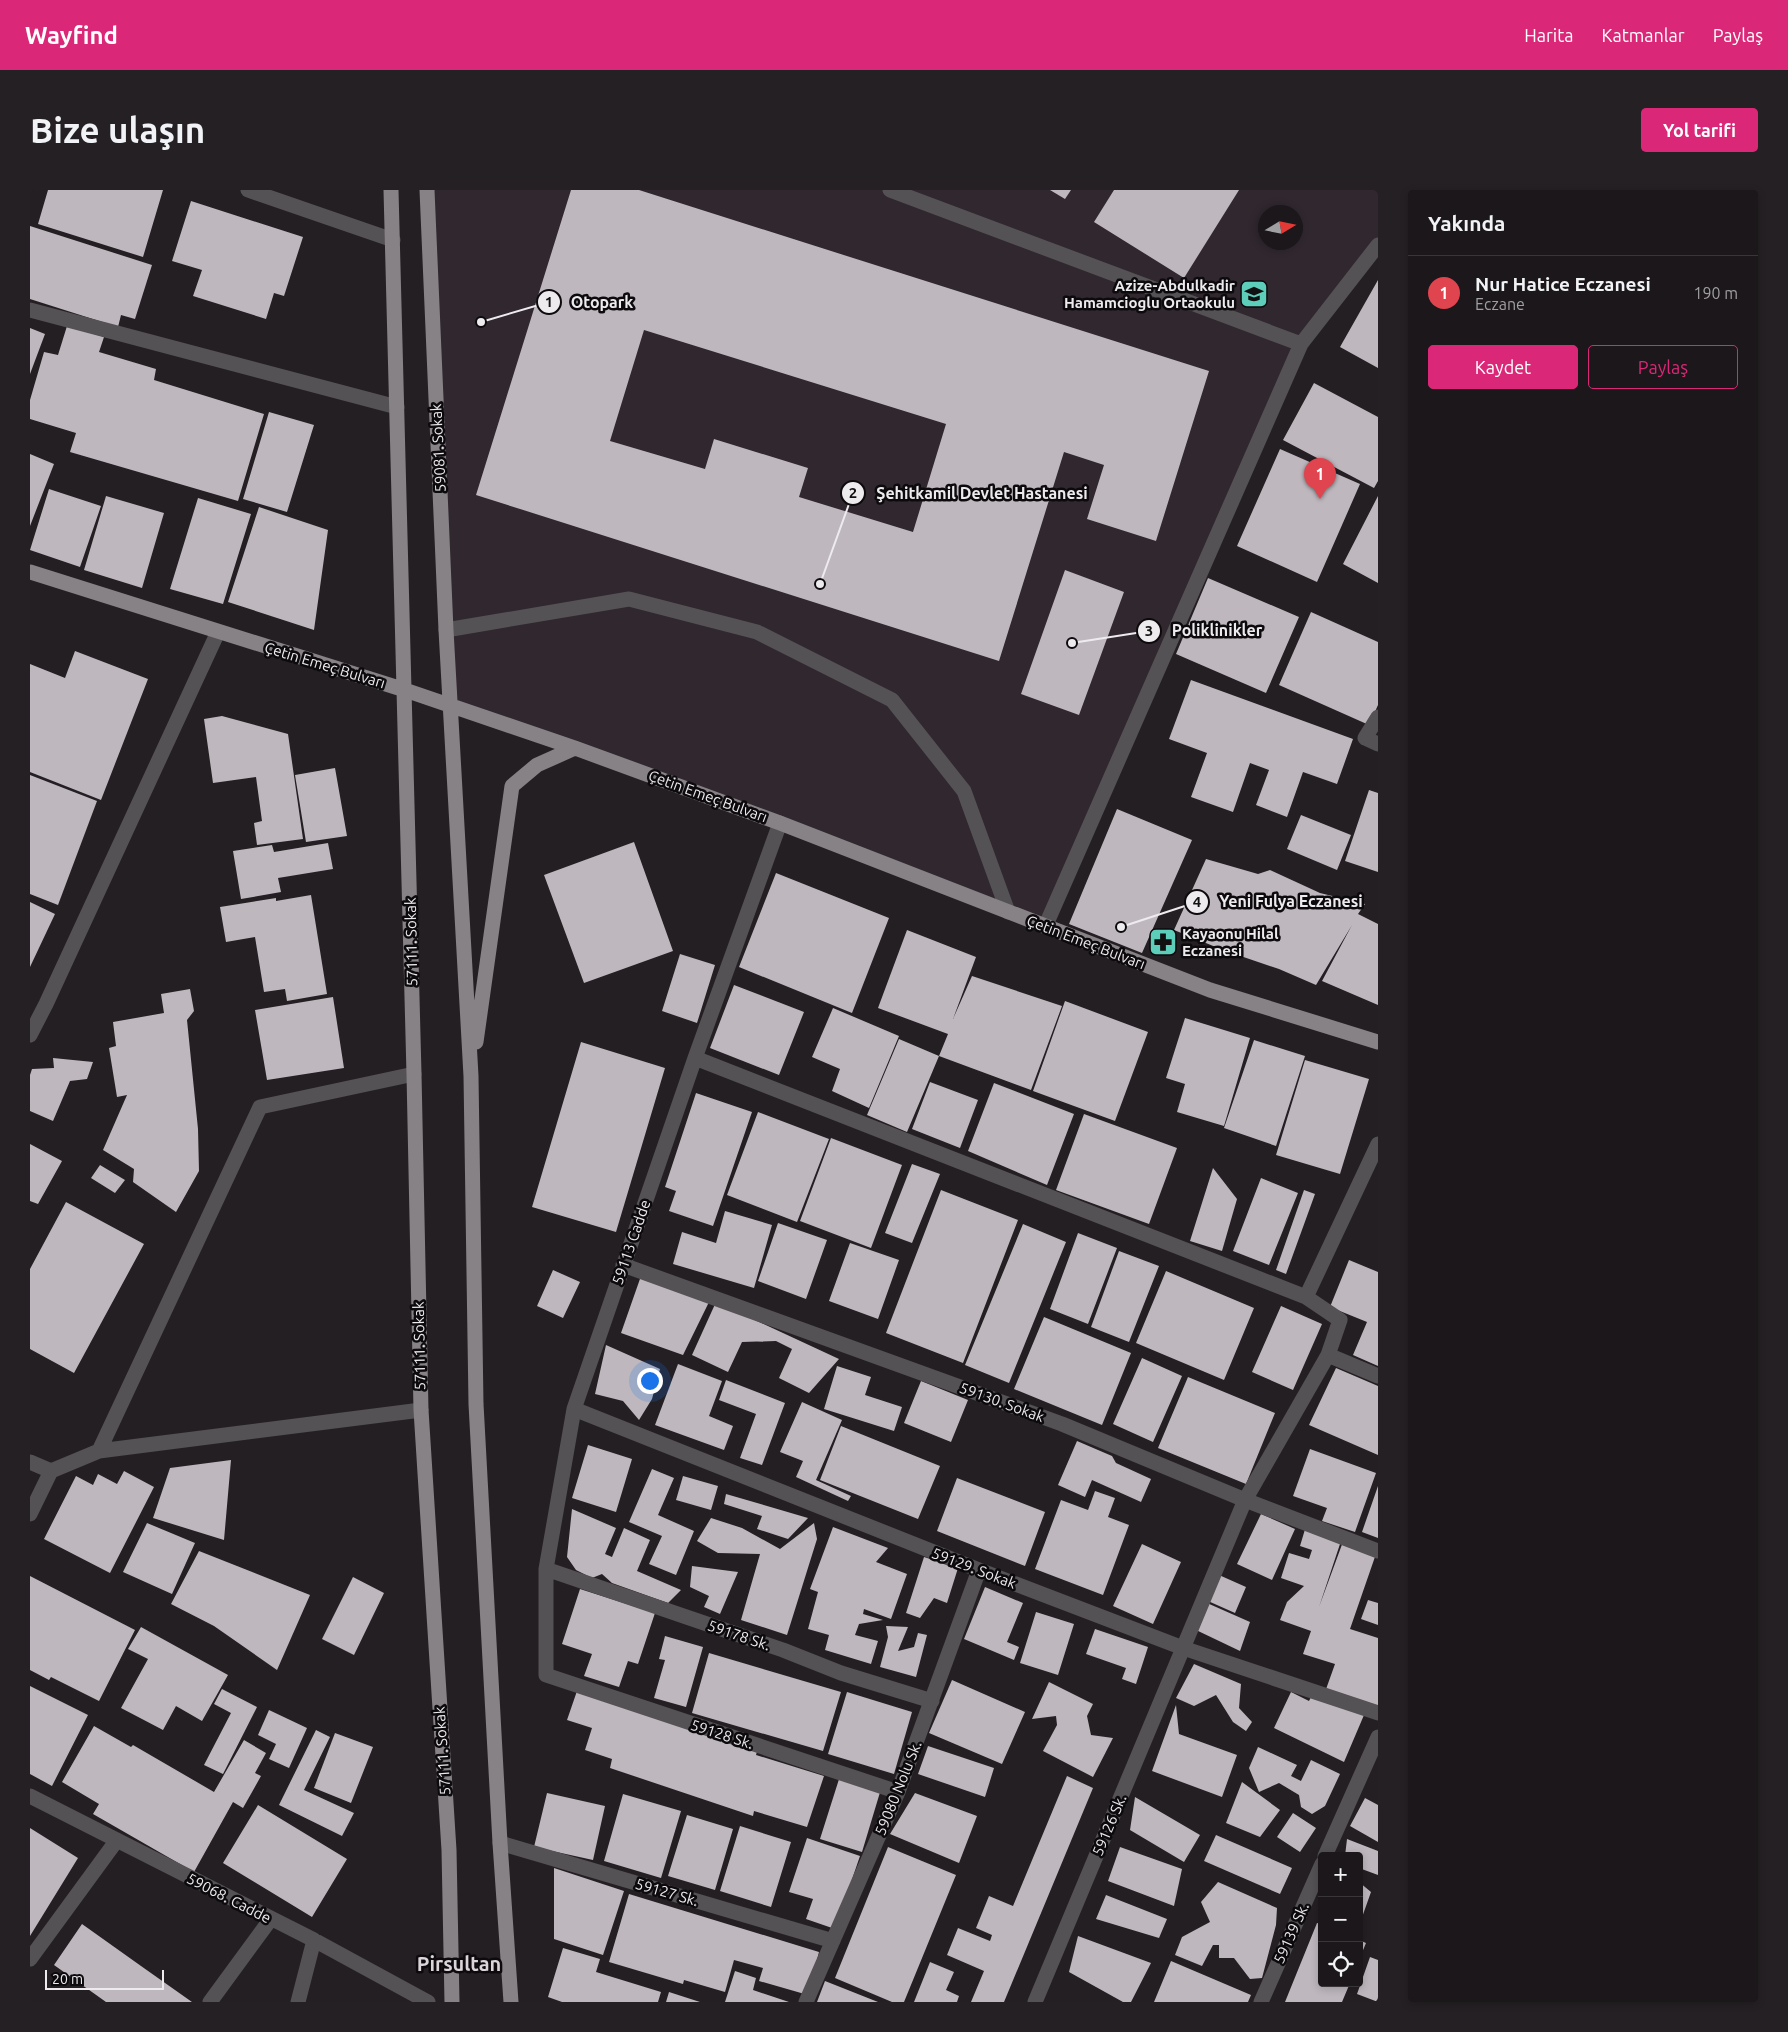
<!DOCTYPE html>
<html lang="tr">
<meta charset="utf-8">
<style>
:root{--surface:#1b171a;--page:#242023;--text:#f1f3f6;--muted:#a09fa2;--line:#393639;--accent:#db2777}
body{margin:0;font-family:Ubuntu,sans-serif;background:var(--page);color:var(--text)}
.controls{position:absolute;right:15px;bottom:15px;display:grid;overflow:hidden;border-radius:5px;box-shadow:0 2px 8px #0003}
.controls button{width:45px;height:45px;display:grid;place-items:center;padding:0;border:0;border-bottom:1px solid var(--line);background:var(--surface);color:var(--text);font:25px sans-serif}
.compass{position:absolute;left:1228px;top:15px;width:45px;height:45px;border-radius:50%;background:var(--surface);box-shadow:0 2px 8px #0003;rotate:80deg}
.scale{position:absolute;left:15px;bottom:12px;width:119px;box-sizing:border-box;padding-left:5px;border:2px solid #eeebee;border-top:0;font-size:14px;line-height:18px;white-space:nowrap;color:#eeebee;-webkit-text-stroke:4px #0c0a0c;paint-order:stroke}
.you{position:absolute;left:619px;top:1190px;width:18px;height:18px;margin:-12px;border:4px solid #fff;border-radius:50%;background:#1a73e8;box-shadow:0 0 0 8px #1a73e833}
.badge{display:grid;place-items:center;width:32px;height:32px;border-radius:50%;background:var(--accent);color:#fff;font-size:16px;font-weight:700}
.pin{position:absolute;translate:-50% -41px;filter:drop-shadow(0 1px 2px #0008)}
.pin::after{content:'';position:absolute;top:26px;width:18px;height:15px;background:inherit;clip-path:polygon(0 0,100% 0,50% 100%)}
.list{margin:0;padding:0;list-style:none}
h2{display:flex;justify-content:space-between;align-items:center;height:65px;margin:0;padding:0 20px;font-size:21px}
h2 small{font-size:16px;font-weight:400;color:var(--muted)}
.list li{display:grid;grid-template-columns:32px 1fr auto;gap:15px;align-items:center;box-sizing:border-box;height:75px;padding:0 20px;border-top:1px solid var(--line)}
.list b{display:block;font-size:19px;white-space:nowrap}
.list p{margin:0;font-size:16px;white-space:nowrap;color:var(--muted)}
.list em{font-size:16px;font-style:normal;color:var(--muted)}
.actions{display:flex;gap:10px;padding:15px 20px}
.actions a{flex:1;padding:11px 0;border:1px solid var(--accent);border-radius:5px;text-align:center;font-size:18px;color:var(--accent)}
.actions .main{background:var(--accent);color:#fff}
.icon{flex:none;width:28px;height:28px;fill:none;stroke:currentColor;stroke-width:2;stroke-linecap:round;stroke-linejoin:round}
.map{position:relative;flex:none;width:1348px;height:1812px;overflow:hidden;border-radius:5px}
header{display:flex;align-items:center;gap:30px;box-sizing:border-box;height:70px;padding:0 25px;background:var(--accent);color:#fff}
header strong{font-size:24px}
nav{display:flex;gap:28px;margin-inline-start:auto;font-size:18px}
.intro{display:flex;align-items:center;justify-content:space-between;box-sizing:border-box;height:120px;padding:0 30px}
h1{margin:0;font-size:35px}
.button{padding:12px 22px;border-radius:5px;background:var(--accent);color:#fff;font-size:18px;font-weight:700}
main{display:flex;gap:30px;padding:0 30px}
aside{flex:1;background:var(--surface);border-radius:5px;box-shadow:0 2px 8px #0003}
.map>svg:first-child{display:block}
.built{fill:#30272f;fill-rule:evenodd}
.building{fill:#beb8be;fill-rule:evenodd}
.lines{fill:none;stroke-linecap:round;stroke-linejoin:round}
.minor{stroke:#545254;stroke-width:15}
.major{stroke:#878286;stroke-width:15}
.labels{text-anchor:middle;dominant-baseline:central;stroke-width:5;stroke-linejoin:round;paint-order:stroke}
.poi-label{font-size:15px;font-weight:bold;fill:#eeebee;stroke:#0c0a0c;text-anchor:end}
.street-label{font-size:15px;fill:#eeebee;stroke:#0c0a0c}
.district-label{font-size:20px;font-weight:bold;fill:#dbd4da;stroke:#0c0a0c}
.leader{fill:none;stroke:#eeebee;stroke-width:2}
.callout-dot{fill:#eeebee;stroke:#0c0a0c;stroke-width:2}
.mark-label{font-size:15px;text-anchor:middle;font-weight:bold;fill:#111}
.callout-label{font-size:16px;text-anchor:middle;font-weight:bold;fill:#eeebee;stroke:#0c0a0c;stroke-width:5;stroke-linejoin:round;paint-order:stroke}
</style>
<header>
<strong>Wayfind</strong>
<nav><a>Harita</a><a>Katmanlar</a><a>Paylaş</a></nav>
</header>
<div class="intro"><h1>Bize ulaşın</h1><a class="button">Yol tarifi</a></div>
<main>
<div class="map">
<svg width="1348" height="1812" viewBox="0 0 1348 1812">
<rect width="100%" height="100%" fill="#241f23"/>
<path class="built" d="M397,0H1348V55L1271,154L1015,737L420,516ZM1236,22H1266V52H1236Z"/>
<path class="building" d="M18,0H133L113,67L8,34Z
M541,0H609L1179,181L1126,351L1057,329L1074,275L1034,262L969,471L446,305ZM614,140L916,234L883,342L769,307L778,278L684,249L675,279L580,251Z
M1020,0H1041L1035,9Z
M1084,0H1209L1154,88L1064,32Z
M161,11L273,47L254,106L244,103L236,129L163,106L172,80L142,71Z
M0,36L122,75L105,129L91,125L88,137L0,109Z
M1348,90V178L1310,157Z
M37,136L74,147L69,162L126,179L124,190L234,224L208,311L40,262L46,243L0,229V210L14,162L28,165Z
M0,138L15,144L0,184Z
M1284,193L1348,227V291L1344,298L1253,250Z
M239,222L284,235L257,322L213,309Z
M1250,259L1330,294L1287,392L1207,356Z
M0,264L24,274L0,336Z
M19,299L71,316L50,377L0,360Z
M76,306L134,323L112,398L54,380Z
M1348,306V393L1313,374Z
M168,308L221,324L193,414L140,399Z
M229,317L298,340L284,440L198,412Z
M1035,380L1094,402L1049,525L991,504Z
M1178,388L1269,427L1236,503L1146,464Z
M1281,422L1348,452V515L1339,535L1249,495Z
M45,461L118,489L71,610L0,582V474L35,488Z
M1161,490L1323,549L1307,594L1273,582L1257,627L1226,615L1239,580L1220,573L1203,622L1161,607L1177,563L1139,549Z
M192,526L258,544L273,649L227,655L224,633L232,631L226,587L183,593L174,529Z
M305,578L317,646L276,652L265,585Z
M0,585L67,611L28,715L0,704Z
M1339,600L1348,603V682L1315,671Z
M1087,619L1162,650L1112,763L1039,734Z
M1271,625L1321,645L1307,680L1257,659Z
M604,652L643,761L554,793L514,685Z
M298,653L303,679L248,688L251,702L211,709L203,661L242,655L244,662Z
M1176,669L1228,684L1240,680L1290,703L1335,714L1328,724L1348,734V815L1292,791L1322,735L1286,795L1249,779L1193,760L1144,740Z
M746,683L859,728L822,823L709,777Z
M281,705L297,804L257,811L255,799L234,802L225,747L196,752L190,717L246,708V711Z
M0,712L25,724L0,777Z
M877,740L946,767L923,829L942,786L1032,816L1001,900L909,866L918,844L848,818Z
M650,764L685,775L667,833L632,821Z
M704,795L774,822L749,885L680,858Z
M160,799L164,821L157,830L168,939L169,981L146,1022L103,992L104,979L73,960L97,905L87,907L79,858L86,856L83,832L134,823L131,804Z
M303,807L314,878L237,890L225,820Z
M1035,811L1118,842L1085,931L1003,901Z
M803,818L869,846L839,918L802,901L810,879L782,867Z
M1155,828L1220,848L1194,936L1147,922L1155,894L1136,888Z
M869,849L909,866L877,942L837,925Z
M1224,850L1275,866L1246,956L1194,938Z
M551,852L635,878L586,1042L502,1017Z
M23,868L63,872L57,889L40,891L23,931L0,921V885L2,879L24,878Z
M1275,870L1339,889L1310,984L1246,965Z
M900,892L948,910L930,958L882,939Z
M964,893L1044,924L1017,995L938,961Z
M666,903L722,922L683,1036L639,1021L646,1001L635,997Z
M728,922L799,949L767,1032L697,1005Z
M1054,924L1147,958L1119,1034L1026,1000Z
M801,948L872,975L841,1058L770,1031Z
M0,954L32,971L8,1014L0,1011Z
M882,974L910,984L882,1053L855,1043Z
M70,975L95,990L85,1003L61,988Z
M1183,978L1207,1009L1192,1061L1160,1051Z
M1231,988L1268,1003L1239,1075L1203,1061Z
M911,1000L988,1030L933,1173L856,1143Z
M1274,1000L1285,1004L1256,1084L1246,1080Z
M36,1012L114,1054L44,1183L0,1159V1079Z
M695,1021L742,1035L724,1098L643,1074L652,1042L686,1053Z
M748,1033L797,1050L776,1109L728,1091Z
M993,1034L1036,1052L979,1193L935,1175Z
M1048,1043L1087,1058L1058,1134L1020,1119Z
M820,1053L869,1070L848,1129L799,1111Z
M1089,1061L1129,1076L1099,1152L1061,1137Z
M1319,1070L1348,1082V1176L1323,1165L1337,1132L1300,1117Z
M523,1080L550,1092L533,1128L507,1116Z
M1136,1081L1224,1118L1194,1190L1106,1153Z
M611,1086L679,1112L653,1165L591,1143Z
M686,1112L809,1169L779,1203L749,1188L762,1159L746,1151L712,1152L698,1182L662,1165Z
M1251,1116L1292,1134L1263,1200L1222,1182Z
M1014,1127L1101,1163L1072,1235L984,1199Z
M576,1155L630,1179L622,1209L609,1230L593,1211L565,1204Z
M1112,1168L1152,1186L1123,1252L1083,1234Z
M648,1174L692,1191L679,1226L703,1236L694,1260L625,1235Z
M807,1176L841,1187L835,1205L872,1217L864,1241L794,1219Z
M1306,1178L1348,1196V1265L1279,1235Z
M1158,1187L1245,1223L1216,1294L1128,1258Z
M696,1190L755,1213L732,1275L710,1268L726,1224L689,1210Z
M891,1191L938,1210L921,1252L874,1233Z
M772,1212L812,1230L786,1290L821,1306L818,1311L766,1287L773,1271L750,1262Z
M811,1236L910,1276L888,1329L790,1290Z
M1047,1251L1082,1266L1086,1273L1121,1289L1111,1312L1062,1290L1055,1307L1028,1295Z
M558,1255L602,1269L586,1322L542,1308Z
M1280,1259L1346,1283L1325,1342L1292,1331L1297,1318L1263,1306Z
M201,1270L194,1350L123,1328L140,1278Z
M622,1279L644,1288L628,1325L664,1341L646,1385L619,1374L632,1346L599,1332Z
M94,1281L124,1297L80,1383L14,1349L46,1286L63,1295L68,1284L87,1294Z
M653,1286L688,1296L681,1320L646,1310Z
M927,1288L1015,1322L995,1376L907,1341Z
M1348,1296V1348L1332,1342Z
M1065,1301L1085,1308L1078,1327L1099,1335L1073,1405L1005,1379L1031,1310L1058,1320Z
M696,1304L778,1328L758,1349L727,1339L732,1326L694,1314Z
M542,1319L586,1338L575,1364L582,1367L594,1338L620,1350L607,1381L651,1400L638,1413L582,1393L572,1384L562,1388L546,1380L537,1367Z
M1231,1324L1265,1339L1242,1390L1207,1374Z
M681,1328L712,1338L750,1359L784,1333L787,1349L757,1445L711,1430L730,1364L688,1363L667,1351Z
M117,1333L165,1353L142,1404L93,1382Z
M1276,1336L1312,1348L1289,1417L1314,1349L1347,1361L1320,1439L1348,1448V1515L1346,1519L1295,1502L1305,1474L1273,1464L1281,1441L1250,1430L1257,1412L1274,1396L1251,1388L1259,1363L1279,1369L1282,1360L1270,1356Z
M803,1337L858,1358L846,1372L877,1384L861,1429L834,1419L833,1424L853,1430L829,1434L825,1445L848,1451L841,1474L795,1460L799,1445L778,1439L788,1402L780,1399Z
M1112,1354L1151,1372L1123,1434L1083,1416Z
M169,1361L280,1405L247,1480L184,1436L141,1414Z
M894,1367L928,1378L917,1413L904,1408L890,1428L876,1423Z
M662,1376L708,1382L690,1424L674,1417L679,1406L660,1397Z
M1189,1385L1216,1397L1205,1423L1178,1411Z
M0,1386L105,1440L69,1511L21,1487L19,1490L0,1480Z
M323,1387L354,1403L324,1465L292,1449Z
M955,1397L993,1413L977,1452L989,1457L984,1470L934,1449Z
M550,1399L625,1423L608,1474L598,1471L589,1497L554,1486L562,1464L532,1454Z
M1338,1410L1348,1413V1435L1331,1429Z
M1177,1413L1220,1432L1210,1461L1166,1440Z
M1006,1422L1044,1434L1028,1485L990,1473Z
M856,1436L878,1437L868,1461L884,1457L888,1443L897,1445L886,1487L850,1477L858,1447Z
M111,1437L198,1485L172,1531L146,1516L133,1540L91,1518L118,1469L98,1459Z
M1065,1439L1118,1457L1106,1494L1092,1489L1096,1478L1056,1464Z
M635,1446L673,1457L656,1517L624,1508L635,1470L629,1469Z
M679,1463L811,1502L793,1561L662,1523Z
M1164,1474L1211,1494L1209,1518L1222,1532L1216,1541L1203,1532L1186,1505L1164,1516L1146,1508Z
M922,1490L995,1522L972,1574L899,1543Z
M1019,1492L1063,1514L1057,1526L1061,1545L1083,1548L1063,1587L1013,1561L1027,1535L1026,1526L1002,1529Z
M0,1496L58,1525L22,1596L0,1584Z
M192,1499L227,1517L193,1584L174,1575L201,1523L184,1514Z
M547,1501L728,1558L726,1565L794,1586L777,1637L724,1621L723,1626L580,1578L582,1569L555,1560L562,1538L537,1530Z
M1284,1501L1334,1525L1314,1572L1244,1538L1261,1502L1279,1511Z
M817,1502L882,1522L864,1584L798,1564Z
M1146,1515L1149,1544L1207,1565L1192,1607L1122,1581Z
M239,1520L277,1538L259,1578L239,1569L246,1554L228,1545Z
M64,1536L101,1557L103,1555L184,1602L214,1550L236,1563L225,1583L231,1586L213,1618L203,1612L164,1682L63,1624L69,1614L32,1592Z
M286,1540L300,1547L274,1600L324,1623L312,1646L249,1615Z
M305,1543L343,1557L321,1613L284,1598Z
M898,1556L964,1578L955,1607L888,1584Z
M1228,1557L1267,1575L1261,1586L1271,1591L1281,1570L1310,1584L1295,1616L1282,1624L1271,1617L1269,1605L1249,1593L1229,1602L1219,1578Z
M810,1586L851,1599L832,1662L790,1649Z
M1037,1586L1063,1598L974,1812H941L954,1781L917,1765L928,1738L960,1751L962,1745L946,1738L959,1706L983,1716Z
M1212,1592L1250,1620L1230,1647L1196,1633Z
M517,1603L575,1616L563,1670L504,1657Z
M885,1603L947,1626L929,1673L860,1644Z
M593,1604L651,1621L631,1688L574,1671Z
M1105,1607L1170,1645L1154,1672L1100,1640Z
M1335,1608L1348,1615V1652L1320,1636Z
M228,1615L317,1669L282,1727L193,1673Z
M1263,1623L1286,1638L1270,1662L1247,1647Z
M657,1625L703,1639L685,1700L638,1686Z
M710,1636L761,1652L741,1717L690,1701Z
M0,1638L48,1668L0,1746Z
M1186,1645L1262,1678L1250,1704L1174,1671Z
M777,1648L830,1666L805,1739L776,1729L783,1709L759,1702Z
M1317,1649L1348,1661V1685L1329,1678V1666H1315Z
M858,1657L926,1685L874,1812H862L805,1788Z
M1090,1657L1152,1679L1144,1716L1078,1691Z
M524,1678L594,1701L573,1765L524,1749Z
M1188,1692L1247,1718L1246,1735L1232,1788L1220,1789L1204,1768H1189V1755H1183L1172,1776L1145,1765L1152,1747L1180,1732L1171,1712Z
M1329,1692L1341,1702L1330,1733H1329Z
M599,1704L789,1762L778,1805L729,1791L733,1778L704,1770L695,1802L654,1790L653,1794L579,1772Z
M1076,1705L1137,1729L1129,1748L1066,1729Z
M1287,1733L1292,1734V1793H1320L1312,1812H1255Z
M52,1734L111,1776L162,1812H76L24,1775Z
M1048,1746L1121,1773L1101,1812H1093L1039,1782Z
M1329,1750L1336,1753L1329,1770Z
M533,1758L570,1769L566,1782L631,1802L628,1812H532L518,1807Z
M1340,1767L1348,1770V1812L1327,1804Z
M1141,1771L1221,1805L1218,1812H1124Z
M900,1772L924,1782L916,1800L929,1806L927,1812H884Z
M705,1781L726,1788L723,1800L759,1812H695Z
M795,1791L848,1812H787Z
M639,1802L670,1812H636Z"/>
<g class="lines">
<path class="minor" d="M218,0L363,50
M860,0L1271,154
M0,120L367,217
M416,440L599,409L727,442L862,510L934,601L978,722
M1348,527L1335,548L1348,554
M750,633L665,868L544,1219L516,1379V1485L868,1602
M1015,737L1271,154L1348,55
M0,845L16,814L188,442
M665,868L1276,1107L1310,1130L1298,1165L1215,1310L1005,1812
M593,1075L1032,1234L1215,1310L1348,1361
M1276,1107L1348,954
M1298,1165L1348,1186
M544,1219L949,1380L1153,1458L1348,1523
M69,1261L391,1220
M0,1272L21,1281
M0,1324L21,1281L69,1261L230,917L384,884
M516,1379L753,1460L811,1483L902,1511
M0,1606L284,1750L398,1812
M470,1653L803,1751
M1295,1666L1348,1547
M0,1769L87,1650
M180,1812L240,1730
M268,1812L284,1750
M776,1812L868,1602L949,1380
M1231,1812L1292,1674"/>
<path class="major" d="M361,0L384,884L391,1220L419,1660L422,1812
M397,0L416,440L441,886L446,1214L470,1653L481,1812
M0,382L375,500L545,558L750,633L1180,800L1348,852
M446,852L482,596L507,575L545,558"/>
</g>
<defs>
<g id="school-square" transform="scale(1.4375)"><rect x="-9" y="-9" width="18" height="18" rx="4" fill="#5cceba" stroke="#0c0a0c"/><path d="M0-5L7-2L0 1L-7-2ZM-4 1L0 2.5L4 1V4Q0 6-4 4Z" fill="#111"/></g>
<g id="pharmacy-square" transform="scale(1.4375)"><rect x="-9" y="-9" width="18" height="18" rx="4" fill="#5cceba" stroke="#0c0a0c"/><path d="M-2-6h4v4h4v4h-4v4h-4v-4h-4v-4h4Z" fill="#111"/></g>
</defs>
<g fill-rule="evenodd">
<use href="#school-square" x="1224" y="104"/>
<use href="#pharmacy-square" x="1133" y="752"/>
</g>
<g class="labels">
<g class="poi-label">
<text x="1205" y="95">Azize-Abdulkadir<tspan x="1205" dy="17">Hamamcioglu Ortaokulu</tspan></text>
<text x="1152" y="743" text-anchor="start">Kayaonu Hilal<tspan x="1152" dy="17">Eczanesi</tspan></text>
</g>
<g class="street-label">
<text transform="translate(408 258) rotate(-93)">59081. Sokak</text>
<text transform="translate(295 475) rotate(17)">Çetin Emeç Bulvarı</text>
<text transform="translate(678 606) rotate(20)">Çetin Emeç Bulvarı</text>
<text transform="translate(381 752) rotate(-91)">57111. Sokak</text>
<text transform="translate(1056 752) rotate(21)">Çetin Emeç Bulvarı</text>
<text transform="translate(601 1052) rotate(-71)">59113 Cadde</text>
<text transform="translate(389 1156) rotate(-91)">57111. Sokak</text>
<text transform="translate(972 1212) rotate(20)">59130. Sokak</text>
<text transform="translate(944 1378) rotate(21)">59129. Sokak</text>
<text transform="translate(709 1445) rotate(19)">59178 Sk.</text>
<text transform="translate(692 1544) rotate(18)">59128 Sk.</text>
<text transform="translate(412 1561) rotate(-94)">57111. Sokak</text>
<text transform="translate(868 1598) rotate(-68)">59080 Nolu Sk.</text>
<text transform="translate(1079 1635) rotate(-67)">59126 Sk.</text>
<text transform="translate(637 1702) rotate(16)">59127 Sk.</text>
<text transform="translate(199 1708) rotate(27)">59068. Cadde</text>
<text transform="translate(1261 1743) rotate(-66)">59139 Sk.</text>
</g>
<g class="district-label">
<text x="429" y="1773">Pirsultan</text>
</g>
</g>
<path class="leader" d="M451 132L519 112M790 394L823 303M1042 453L1119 441M1091 737L1167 712"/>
<g class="callout-dot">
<circle cx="451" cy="132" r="5"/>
<circle cx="790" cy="394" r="5"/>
<circle cx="1042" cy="453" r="5"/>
<circle cx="1091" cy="737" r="5"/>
<circle cx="519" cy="112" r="12"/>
<circle cx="823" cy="303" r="12"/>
<circle cx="1119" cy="441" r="12"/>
<circle cx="1167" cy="712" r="12"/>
</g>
<g class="mark-label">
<text x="519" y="117">1</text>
<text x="823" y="308">2</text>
<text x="1119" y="446">3</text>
<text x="1167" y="717">4</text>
</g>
<g class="callout-label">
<text x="572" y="118">Otopark</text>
<text x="952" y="309">Şehitkamil Devlet Hastanesi</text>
<text x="1187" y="446">Poliklinikler</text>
<text x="1261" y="717">Yeni Fulya Eczanesi</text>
</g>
</svg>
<div class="controls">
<button>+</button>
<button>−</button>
<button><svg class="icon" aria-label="locate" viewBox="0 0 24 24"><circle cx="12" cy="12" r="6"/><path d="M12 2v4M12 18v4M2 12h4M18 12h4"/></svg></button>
</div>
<svg class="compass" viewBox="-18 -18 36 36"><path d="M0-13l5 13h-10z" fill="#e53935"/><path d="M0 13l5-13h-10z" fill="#a09fa2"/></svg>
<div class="scale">20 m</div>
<div class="you"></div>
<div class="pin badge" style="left:1290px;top:309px;background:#e0444e">1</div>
</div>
<aside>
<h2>Yakında<small></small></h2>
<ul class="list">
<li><span class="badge" style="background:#e0444e">1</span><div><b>Nur Hatice Eczanesi</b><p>Eczane</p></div><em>190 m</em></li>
</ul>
<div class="actions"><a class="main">Kaydet</a><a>Paylaş</a></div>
</aside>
</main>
